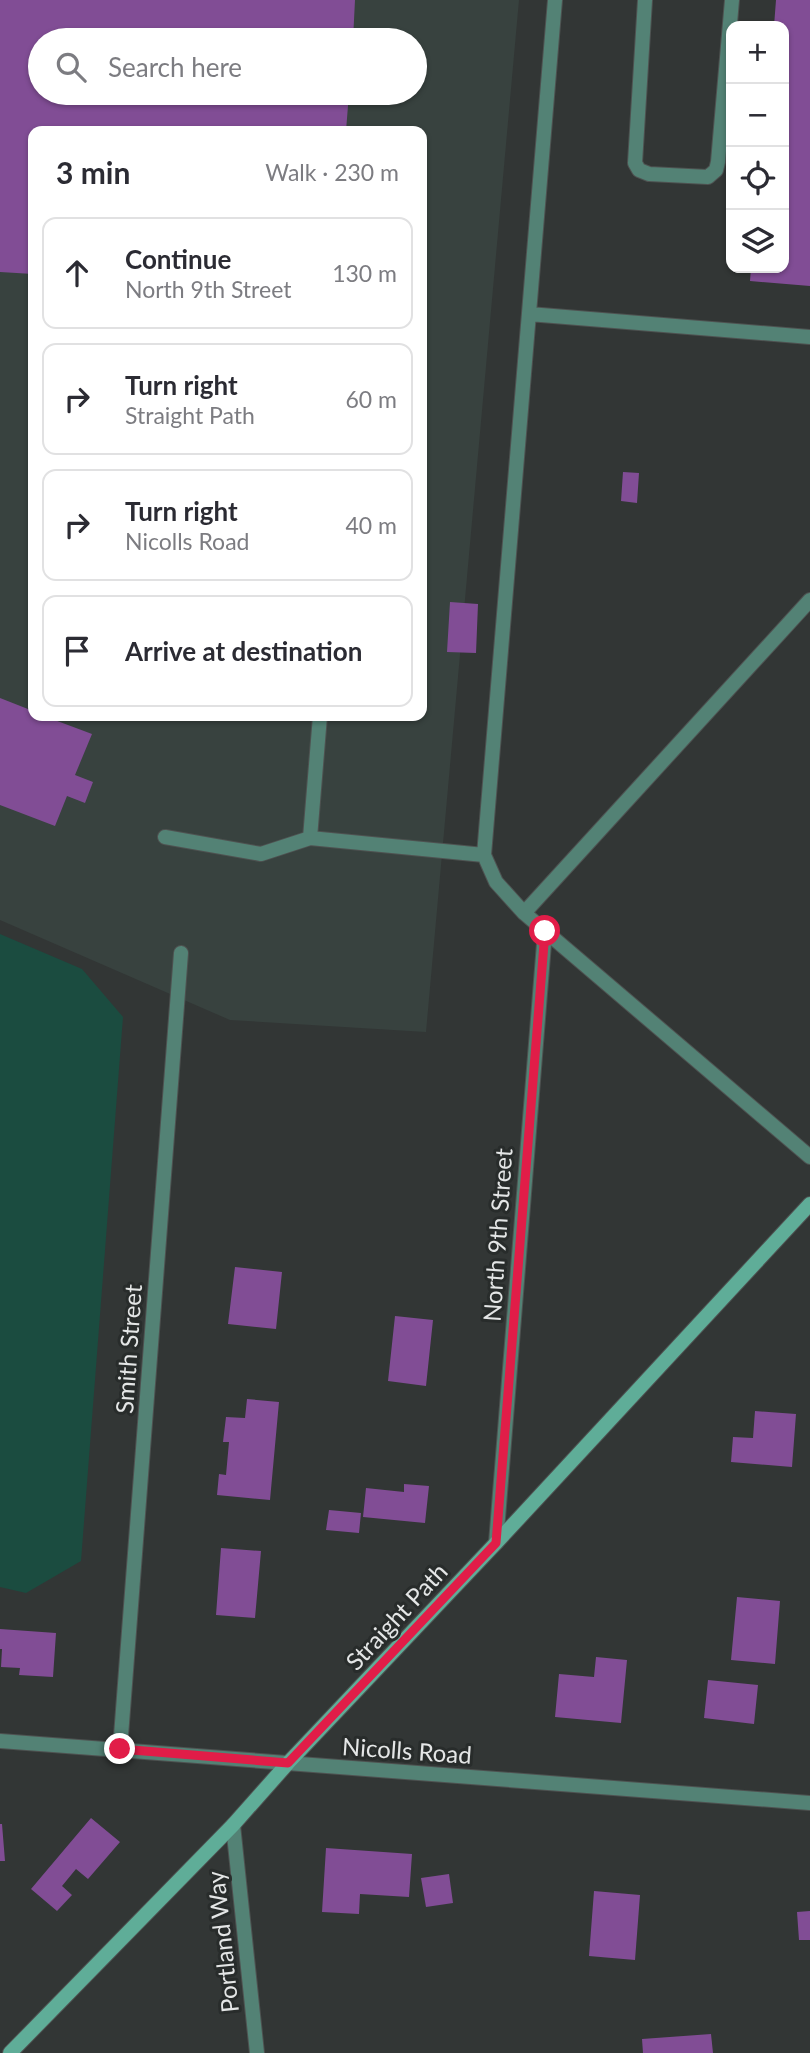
<!DOCTYPE html>
<meta charset="utf-8">
<style>
:root{--surface:#fff;--page:#f7f7f7;--text:#2b2b33;--muted:#7c7c81;--line:#e1e1e2}
body{margin:0;font-family:Lato,sans-serif;background:var(--page);color:var(--text)}
.controls{position:absolute;right:21px;top:21px;display:grid;overflow:hidden;border-radius:14px;box-shadow:0 2px 5px #0004}
.controls button{width:63px;height:63px;display:grid;place-items:center;padding:0;border:0;border-bottom:2px solid var(--line);background:var(--surface);color:var(--text);font:35px sans-serif}
.stop{position:absolute;width:21px;height:21px;margin:-16px;border:5px solid #e11d48;border-radius:50%;background:#fff}
.stop.end{background:#e11d48;border-color:#fff;box-shadow:0 2px 7px #0008}
.list{margin:0;padding:0;list-style:none}
h2{display:flex;justify-content:space-between;align-items:center;height:91px;margin:0;padding:0 28px;font-size:30px}
h2 small{font-size:23px;font-weight:400;color:var(--muted)}
.list li{display:grid;grid-template-columns:46px 1fr auto;gap:21px;align-items:center;box-sizing:border-box;height:112px;margin:0 14px 14px;padding:0 14px;border:2px solid var(--line);border-radius:14px}
.list b{display:block;font-size:26px;white-space:nowrap}
.list p{margin:0;font-size:23px;white-space:nowrap;color:var(--muted)}
.list em{font-size:23px;font-style:normal;color:var(--muted)}
.icon{flex:none;width:38px;height:38px;fill:none;stroke:currentColor;stroke-width:2;stroke-linecap:round;stroke-linejoin:round}
.map{position:relative;flex:none;width:810px;height:2053px;overflow:hidden}
.search{position:absolute;background:var(--surface);box-shadow:0 2px 5px #0004;left:28px;top:28px;width:399px;height:77px;display:flex;align-items:center;gap:18px;box-sizing:border-box;padding:0 24px;border-radius:38px;color:var(--muted);font-size:26px}
.panel{position:absolute;background:var(--surface);box-shadow:0 2px 5px #0004;left:28px;top:126px;width:399px;height:595px;border-radius:14px}
.map>svg:first-child{display:block}
.built{fill:#38423f;fill-rule:evenodd}
.green{fill:#1b4c40}
.building{fill:#814d95}
.lines{fill:none;stroke-linecap:round;stroke-linejoin:round}
.service-casing{stroke:#4e5251;stroke-width:16}
.minor-casing{stroke:#4e5251;stroke-width:16}
.secondary-casing{stroke:#4e5251;stroke-width:16}
.service{stroke:#538275;stroke-width:14}
.minor{stroke:#538275;stroke-width:14}
.secondary{stroke:#5fad98;stroke-width:14}
.route{stroke:#e11d48;stroke-width:9}
.labels{text-anchor:middle;dominant-baseline:central;stroke-width:6;stroke-linejoin:round;paint-order:stroke}
.street-label{font-size:24px;fill:#e4e6e6;stroke:#282c2b}
</style>
<div class="map">
<svg width="810" height="2053" viewBox="0 0 810 2053">
<rect width="100%" height="100%" fill="#323635"/>
<path class="built" d="M0,0H519L426,1032L230,1020L0,920ZM40,40H415V93H40ZM33,131H422V716H33Z"/>
<path class="green" d="M0,934L82,969L123,1017L81,1561L26,1593L0,1587Z"/>
<path class="building" d="M0,0H355L353,40H40V93H349L346,131H33V274L0,272Z
M776,0H810V286L750,281L751,268H784V26H774Z
M623,472L639,473L637,503L621,501Z
M450,602L478,604L476,653L447,652Z
M0,698L33,711V716H44L92,734L75,775L93,782L85,803L67,796L55,826L0,805Z
M235,1267L282,1272L276,1329L228,1324Z
M395,1316L433,1320L426,1386L388,1381Z
M247,1399L279,1402L270,1500L217,1495L219,1474L226,1475L229,1442H223L226,1417L245,1418Z
M755,1411L796,1414L792,1467L731,1462L733,1437L753,1438Z
M404,1484L429,1486L425,1523L363,1517L366,1488L404,1492Z
M329,1510L361,1513L359,1533L326,1530Z
M221,1548L261,1551L255,1618L216,1615Z
M737,1597L780,1601L775,1664L731,1660Z
M0,1629L56,1633L53,1677L19,1675L20,1668L1,1667L2,1649H0Z
M596,1657L627,1660L621,1723L555,1717L559,1674L594,1677Z
M708,1680L758,1685L754,1724L704,1718Z
M91,1818L120,1842L88,1879L76,1869L62,1886L72,1895L57,1911L31,1889Z
M0,1824H2L5,1861H0Z
M326,1848L412,1854L409,1897L360,1894L359,1914L322,1912Z
M449,1874L453,1903L426,1907L421,1878Z
M594,1891L640,1895L635,1960L589,1956Z
M810,1911V1940H799L797,1912Z
M711,2034L713,2053H643L642,2039Z"/>
<g class="lines">
<g class="service-casing">
<path id="service" d="M555,0L484,855L496,882L524,913L810,1157
M645,0L635,163L639,170L649,174L708,177L716,170L718,162L732,0
M529,314L810,337
M165,837L261,854L310,838L320,716
M310,838L484,855
M524,913L810,600"/>
</g>
<g class="minor-casing">
<path id="minor" d="M496,1543L545,931
M0,1741L810,1803
M120,1749L181,953
M233,1825L257,2053"/>
</g>
<g class="secondary-casing">
<path id="secondary" d="M10,2053L233,1825L288,1763L496,1543L810,1204"/>
</g>
<use href="#service" class="service"/>
<use href="#minor" class="minor"/>
<use href="#secondary" class="secondary"/>
</g>
<g class="lines">
<path class="route" d="M120,1749L288,1763L496,1543L545,931"/>
</g>
<g class="labels">
<g class="street-label">
<text transform="translate(497 1235) rotate(-86)">North 9th Street</text>
<text transform="translate(128 1349) rotate(-86)">Smith Street</text>
<text transform="translate(396 1616) rotate(-47)">Straight Path</text>
<text transform="translate(407 1750) rotate(4)">Nicolls Road</text>
<text transform="translate(222 1942) rotate(-96)">Portland Way</text>
</g>
</g>
</svg>
<div class="controls">
<button>+</button>
<button>−</button>
<button><svg class="icon" aria-label="locate" viewBox="0 0 24 24"><circle cx="12" cy="12" r="6"/><path d="M12 2v4M12 18v4M2 12h4M18 12h4"/></svg></button>
<button><svg class="icon" aria-label="layers" viewBox="0 0 24 24"><path d="M12 4l9 5-9 5-9-5zM3 14l9 5 9-5"/></svg></button>
</div>
<div class="stop" style="left:545px;top:931px"></div>
<div class="stop end" style="left:120px;top:1749px"></div>
<div class="search"><svg class="icon" aria-label="search" viewBox="0 0 24 24"><circle cx="10" cy="10" r="6"/><path d="M15 15l6 6"/></svg>Search here</div>
<section class="panel">
<h2>3 min<small>Walk · 230 m</small></h2>
<ul class="list">
<li><svg class="icon" aria-label="ahead" viewBox="0 0 24 24"><path d="M12 20V5M6 11l6-6 6 6"/></svg><div><b>Continue</b><p>North 9th Street</p></div><em>130 m</em></li>
<li><svg class="icon" aria-label="right" viewBox="0 0 24 24"><path d="M7 20v-9h11M14 6l5 5-5 5"/></svg><div><b>Turn right</b><p>Straight Path</p></div><em>60 m</em></li>
<li><svg class="icon" aria-label="right" viewBox="0 0 24 24"><path d="M7 20v-9h11M14 6l5 5-5 5"/></svg><div><b>Turn right</b><p>Nicolls Road</p></div><em>40 m</em></li>
<li><svg class="icon" aria-label="arrive" viewBox="0 0 24 24"><path d="M6 21V4h12l-3 4 3 4H6"/></svg><div><b>Arrive at destination</b></div></li>
</ul>
</section>
</div>
